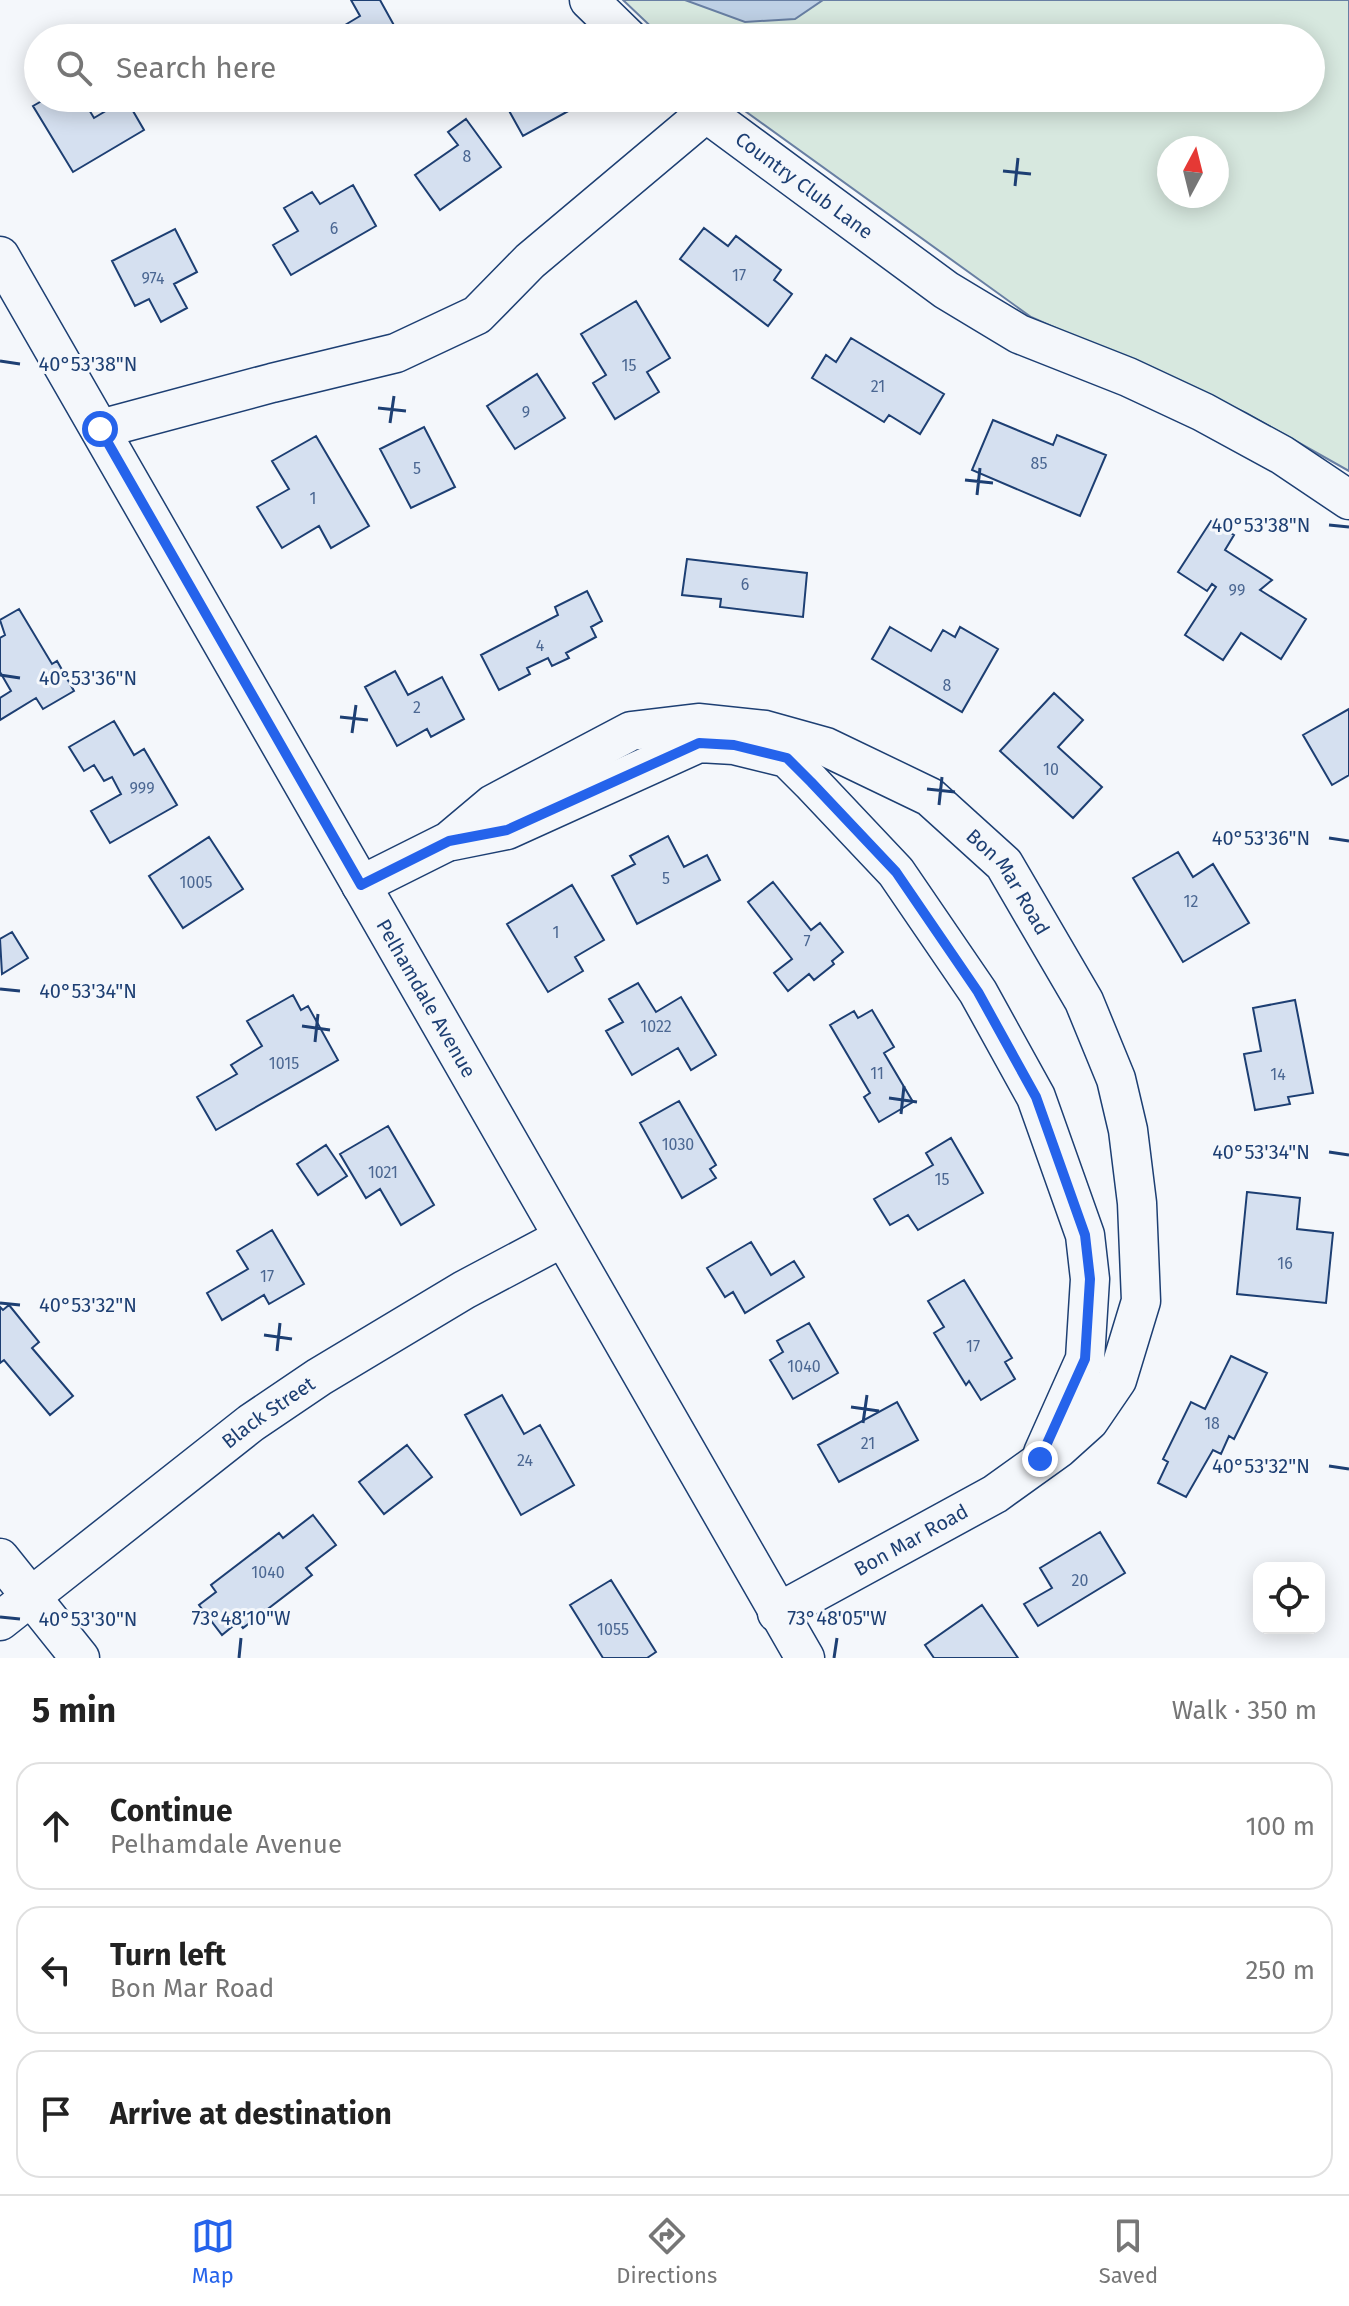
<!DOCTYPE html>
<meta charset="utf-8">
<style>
:root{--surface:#fff;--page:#f2f2f2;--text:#222;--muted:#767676;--line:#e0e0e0;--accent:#2563eb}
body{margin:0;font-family:"Fira Sans",sans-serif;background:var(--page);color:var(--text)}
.controls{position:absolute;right:24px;bottom:24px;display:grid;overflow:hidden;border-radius:16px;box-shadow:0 4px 20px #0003}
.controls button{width:72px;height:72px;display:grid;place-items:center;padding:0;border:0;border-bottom:2px solid var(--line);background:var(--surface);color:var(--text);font:40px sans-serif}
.compass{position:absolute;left:1157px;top:136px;width:72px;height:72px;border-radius:50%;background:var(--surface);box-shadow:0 4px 20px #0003;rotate:7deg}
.stop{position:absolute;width:24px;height:24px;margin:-18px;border:6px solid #2563eb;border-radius:50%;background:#fff}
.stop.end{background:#2563eb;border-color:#fff;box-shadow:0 2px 8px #0008}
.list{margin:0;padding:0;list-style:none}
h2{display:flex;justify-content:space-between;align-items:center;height:104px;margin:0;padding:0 32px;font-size:34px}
h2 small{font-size:26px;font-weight:400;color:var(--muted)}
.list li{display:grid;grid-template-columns:52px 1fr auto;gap:24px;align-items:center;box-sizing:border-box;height:128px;margin:0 16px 16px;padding:0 16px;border:2px solid var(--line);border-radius:24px}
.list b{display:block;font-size:30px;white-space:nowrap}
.list p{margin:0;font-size:26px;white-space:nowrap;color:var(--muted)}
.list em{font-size:26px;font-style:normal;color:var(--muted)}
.icon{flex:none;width:44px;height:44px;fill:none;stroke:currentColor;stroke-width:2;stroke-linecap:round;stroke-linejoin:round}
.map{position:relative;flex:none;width:1349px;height:1658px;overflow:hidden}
.search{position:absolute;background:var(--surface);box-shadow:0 4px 20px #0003;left:24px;right:24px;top:24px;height:88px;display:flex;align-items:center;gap:20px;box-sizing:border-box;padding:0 28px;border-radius:44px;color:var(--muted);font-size:30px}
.sheet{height:536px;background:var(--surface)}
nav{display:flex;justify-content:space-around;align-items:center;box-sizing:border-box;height:112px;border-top:2px solid var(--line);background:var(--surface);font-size:22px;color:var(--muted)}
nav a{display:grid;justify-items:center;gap:4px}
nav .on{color:var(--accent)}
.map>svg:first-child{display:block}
.green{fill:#d7e8df;stroke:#687fa3;stroke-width:2;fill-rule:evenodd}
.water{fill:#bed0e5;stroke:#687fa3;stroke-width:2}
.building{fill:#d5e0f0;stroke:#1d3f73;stroke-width:2}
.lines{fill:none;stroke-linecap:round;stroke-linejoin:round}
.minor-casing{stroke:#1d3f73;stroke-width:41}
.minor{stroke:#f4f7fb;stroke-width:38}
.route{stroke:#2563eb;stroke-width:10}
.ticks{fill:none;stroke:#1d3f73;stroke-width:3}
.labels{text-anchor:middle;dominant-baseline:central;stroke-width:6;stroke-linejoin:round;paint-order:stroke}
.number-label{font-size:16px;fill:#4b6792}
.street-label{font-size:20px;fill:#1d3f73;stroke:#f4f7fb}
.ticks-label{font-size:20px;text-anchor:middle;fill:#1d3f73;stroke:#f4f7fb;stroke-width:6;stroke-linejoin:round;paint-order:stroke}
</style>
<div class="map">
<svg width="1349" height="1658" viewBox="0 0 1349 1658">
<rect width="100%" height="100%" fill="#f4f7fb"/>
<path class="green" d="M623,0H1349V471L1246,413L1031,317L727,98H1311V38H663ZM1169,148H1217V196H1169Z"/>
<path class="water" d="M685,0H823L795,19L745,22Z"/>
<path class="building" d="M351,0H380L401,38H352L345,25L360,16Z
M47,98H82L94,118L126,99L144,130L73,172L33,106Z
M502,98H580L583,103L523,136Z
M466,119L501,167L440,210L415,175L458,145L448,132Z
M353,185L376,226L291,275L273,245L298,231L284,208L312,192L320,204Z
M704,228L728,246L736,236L781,270L774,280L792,294L768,326L680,259Z
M175,229L197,272L174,284L187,308L161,322L149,299L135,306L112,261Z
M636,301L670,358L647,372L659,392L615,419L593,383L606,375L581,334Z
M851,338L944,394L920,434L889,415L884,422L812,378L826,355L836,362Z
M537,374L565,418L515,449L487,406Z
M993,420L1053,445L1057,435L1106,455L1080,516L972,470Z
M424,427L455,487L411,508L380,449Z
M316,436L369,526L331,548L319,526L282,548L257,507L289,489L272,461Z
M1211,521L1234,535L1225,550L1272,580L1260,590L1306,619L1281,659L1241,633L1223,660L1185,635L1216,587L1212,584L1207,591L1178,572Z
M687,559L807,573L803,617L720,607L721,599L682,595Z
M587,591L602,621L591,627L596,637L566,653L569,658L552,666L548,658L527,668L530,674L499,690L481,655L558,615L555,607Z
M19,609L52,664L57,661L74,691L43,709L36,698L0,720V698L11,691L0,672V638L5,635L0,620Z
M890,627L931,651L943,630L955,637L960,627L998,649L962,712L872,659Z
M395,671L408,695L442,677L464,719L431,737L427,729L397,746L365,687Z
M1054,693L1083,720L1058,747L1102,787L1073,818L1000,751Z
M1349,709V775L1332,785L1303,735Z
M114,721L134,755L144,749L177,805L110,843L91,811L121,794L112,777L104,781L94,765L84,771L69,747Z
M668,836L684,867L707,855L720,880L637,924L612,876L635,864L630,856Z
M209,837L243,889L183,928L149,876Z
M1178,852L1193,877L1213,864L1249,923L1183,962L1133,878Z
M773,882L811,930L820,923L843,952L832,961L834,964L814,980L809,974L788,991L774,973L792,959L748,902Z
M572,885L604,940L575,957L583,971L548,992L507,924Z
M12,932L28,958L2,974L0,939Z
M638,983L656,1012L681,997L716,1055L691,1070L678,1048L632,1075L606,1031L623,1022L609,999Z
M293,995L301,1010L308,1006L338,1060L216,1130L197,1097L237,1074L231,1065L262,1046L247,1021Z
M1295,1000L1313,1093L1288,1097L1290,1104L1255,1110L1244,1054L1261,1051L1253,1008Z
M872,1010L894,1047L884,1053L913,1102L879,1122L864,1097L870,1093L830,1025L854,1011L858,1018Z
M679,1101L716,1165L710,1169L716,1178L682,1198L640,1123Z
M388,1126L434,1205L401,1225L380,1189L366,1198L340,1154Z
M951,1138L983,1193L918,1230L908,1215L890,1225L874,1199L933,1165L926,1153Z
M326,1145L347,1176L318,1195L297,1164Z
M1247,1192L1300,1198L1297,1229L1333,1233L1326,1303L1237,1294Z
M272,1230L304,1284L269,1304L264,1295L222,1320L207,1293L248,1269L237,1251Z
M751,1242L771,1275L794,1261L804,1277L745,1313L733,1292L725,1297L707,1268Z
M964,1280L1012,1358L1005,1362L1015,1379L981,1400L969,1381L966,1385L934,1333L944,1327L928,1301Z
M9,1305L39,1342L32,1348L73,1396L50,1415L4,1360L0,1363V1307L3,1310Z
M809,1323L838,1373L793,1399L770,1360L783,1352L777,1341Z
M1231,1356L1267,1373L1234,1439L1229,1436L1221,1454L1213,1450L1186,1497L1158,1483L1168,1462L1163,1459L1191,1402L1205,1409Z
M502,1395L524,1434L540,1425L574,1485L521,1515L465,1415Z
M897,1402L918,1440L839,1482L818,1445Z
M407,1445L432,1477L384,1514L359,1482Z
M313,1515L336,1545L306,1568L312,1575L243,1628L238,1622L222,1635L199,1605L216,1592L211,1585L279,1533L283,1538Z
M1100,1532L1125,1573L1038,1626L1024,1604L1052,1588L1040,1568Z
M611,1580L656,1652L647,1658H603L570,1605Z
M982,1605L1018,1658H934L925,1645Z"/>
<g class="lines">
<g class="minor-casing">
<g id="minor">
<path d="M589,0L628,38"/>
<path id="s1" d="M690,98L706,113L946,290L1019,334L1128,377L1203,412L1282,455L1349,500"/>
<path id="s2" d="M0,256L805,1658"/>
<path d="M100,429L272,383L396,353L477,315L530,261L706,113"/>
<path d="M452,841L507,830L699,743L734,745L787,758L811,782L896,872L978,992L1036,1097L1085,1235L1090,1279L1085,1359L1043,1453"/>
<path id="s3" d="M361,885L449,841L493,804L631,731L698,723L765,730L826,747L930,797L1004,864L1084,1001L1116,1079L1128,1130L1137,1203L1141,1301L1117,1380L1089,1421L1059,1448L995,1494L777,1613"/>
<path d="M0,1558L80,1658"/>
<path id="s4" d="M0,1621L251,1423L319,1377L464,1290L562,1238"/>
</g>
</g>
<use href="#minor" class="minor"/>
</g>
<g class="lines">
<path class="route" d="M100,429L361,885L449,841L507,830L699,743L734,745L787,758L811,782L896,872L978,992L1036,1097L1085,1235L1090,1279L1085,1359L1040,1459"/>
</g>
<path class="ticks" d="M1003,171L1031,174M1015,186L1018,158M0,361L20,364M378,408L406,411M390,423L394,396M965,480L993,483M977,495L980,468M1329,525L1349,527M0,675L20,678M340,717L368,720M352,733L356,705M927,789L955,792M939,805L942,777M1329,838L1349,841M0,989L20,991M302,1026L330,1030M315,1042L318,1014M889,1098L917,1102M901,1114L904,1086M1329,1152L1349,1155M0,1303L20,1305M264,1335L292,1339M277,1351L280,1323M851,1407L879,1411M863,1423L867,1395M1329,1466L1349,1469M0,1617L20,1619M239,1658L241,1638M834,1658L837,1638"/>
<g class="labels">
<g class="number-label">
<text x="467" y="156">8</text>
<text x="334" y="228">6</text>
<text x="739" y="275">17</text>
<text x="153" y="278">974</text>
<text x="629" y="365">15</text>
<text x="878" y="386">21</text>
<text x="526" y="412">9</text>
<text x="1039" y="463">85</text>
<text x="417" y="468">5</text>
<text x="313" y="498">1</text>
<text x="745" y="584">6</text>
<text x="1237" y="590">99</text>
<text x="540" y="645">4</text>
<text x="947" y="685">8</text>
<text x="417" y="707">2</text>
<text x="1051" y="769">10</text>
<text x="142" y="788">999</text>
<text x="666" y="878">5</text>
<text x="196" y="882">1005</text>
<text x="1191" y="901">12</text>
<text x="556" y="932">1</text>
<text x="807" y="941">7</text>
<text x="656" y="1026">1022</text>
<text x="284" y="1063">1015</text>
<text x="877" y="1073">11</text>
<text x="1278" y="1074">14</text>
<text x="678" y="1144">1030</text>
<text x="383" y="1172">1021</text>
<text x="942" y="1179">15</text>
<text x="1285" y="1263">16</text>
<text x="267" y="1276">17</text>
<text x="973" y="1346">17</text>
<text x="804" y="1366">1040</text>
<text x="1212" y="1423">18</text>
<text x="868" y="1443">21</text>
<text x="525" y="1460">24</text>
<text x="268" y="1572">1040</text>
<text x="1080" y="1580">20</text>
<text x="613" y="1629">1055</text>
</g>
<g class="street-label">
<text stroke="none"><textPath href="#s1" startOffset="144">Country Club Lane</textPath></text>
<text stroke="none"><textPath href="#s3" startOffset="742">Bon Mar Road</textPath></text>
<text stroke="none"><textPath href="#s2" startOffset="856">Pelhamdale Avenue</textPath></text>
<text stroke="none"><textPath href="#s4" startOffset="340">Black Street</textPath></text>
<text transform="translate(911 1540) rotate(-29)">Bon Mar Road</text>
</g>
</g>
<g class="ticks-label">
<text x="88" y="371">40°53'38"N</text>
<text x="1261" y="532">40°53'38"N</text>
<text x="88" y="685">40°53'36"N</text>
<text x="1261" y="845">40°53'36"N</text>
<text x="88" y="998">40°53'34"N</text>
<text x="1261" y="1159">40°53'34"N</text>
<text x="88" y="1312">40°53'32"N</text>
<text x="1261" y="1473">40°53'32"N</text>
<text x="241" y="1625">73°48'10"W</text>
<text x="837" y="1625">73°48'05"W</text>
<text x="88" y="1626">40°53'30"N</text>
</g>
</svg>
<div class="controls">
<button><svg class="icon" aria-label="locate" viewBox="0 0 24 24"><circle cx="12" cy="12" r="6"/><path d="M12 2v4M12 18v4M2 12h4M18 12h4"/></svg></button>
</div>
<svg class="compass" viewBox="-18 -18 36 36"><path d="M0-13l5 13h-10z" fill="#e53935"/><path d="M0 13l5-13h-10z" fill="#767676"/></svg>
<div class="stop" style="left:100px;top:429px"></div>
<div class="stop end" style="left:1040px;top:1459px"></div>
<div class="search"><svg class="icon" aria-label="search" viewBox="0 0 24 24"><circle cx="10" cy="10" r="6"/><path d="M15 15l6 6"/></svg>Search here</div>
</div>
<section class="sheet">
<h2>5 min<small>Walk · 350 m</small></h2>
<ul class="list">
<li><svg class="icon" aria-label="ahead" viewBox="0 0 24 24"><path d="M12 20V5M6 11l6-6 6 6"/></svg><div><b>Continue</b><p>Pelhamdale Avenue</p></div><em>100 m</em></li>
<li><svg class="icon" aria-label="left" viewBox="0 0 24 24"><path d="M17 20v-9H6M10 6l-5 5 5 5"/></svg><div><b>Turn left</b><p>Bon Mar Road</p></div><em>250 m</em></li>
<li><svg class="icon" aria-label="arrive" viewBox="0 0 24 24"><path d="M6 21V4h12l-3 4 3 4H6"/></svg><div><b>Arrive at destination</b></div></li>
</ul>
</section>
<nav>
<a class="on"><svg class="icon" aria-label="map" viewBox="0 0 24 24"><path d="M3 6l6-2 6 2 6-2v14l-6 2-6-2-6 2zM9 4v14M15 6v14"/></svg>Map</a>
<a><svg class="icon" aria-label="directions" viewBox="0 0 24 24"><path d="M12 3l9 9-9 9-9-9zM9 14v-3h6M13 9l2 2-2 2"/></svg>Directions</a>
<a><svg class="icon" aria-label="saved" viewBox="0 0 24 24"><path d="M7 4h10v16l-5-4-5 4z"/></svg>Saved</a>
</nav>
